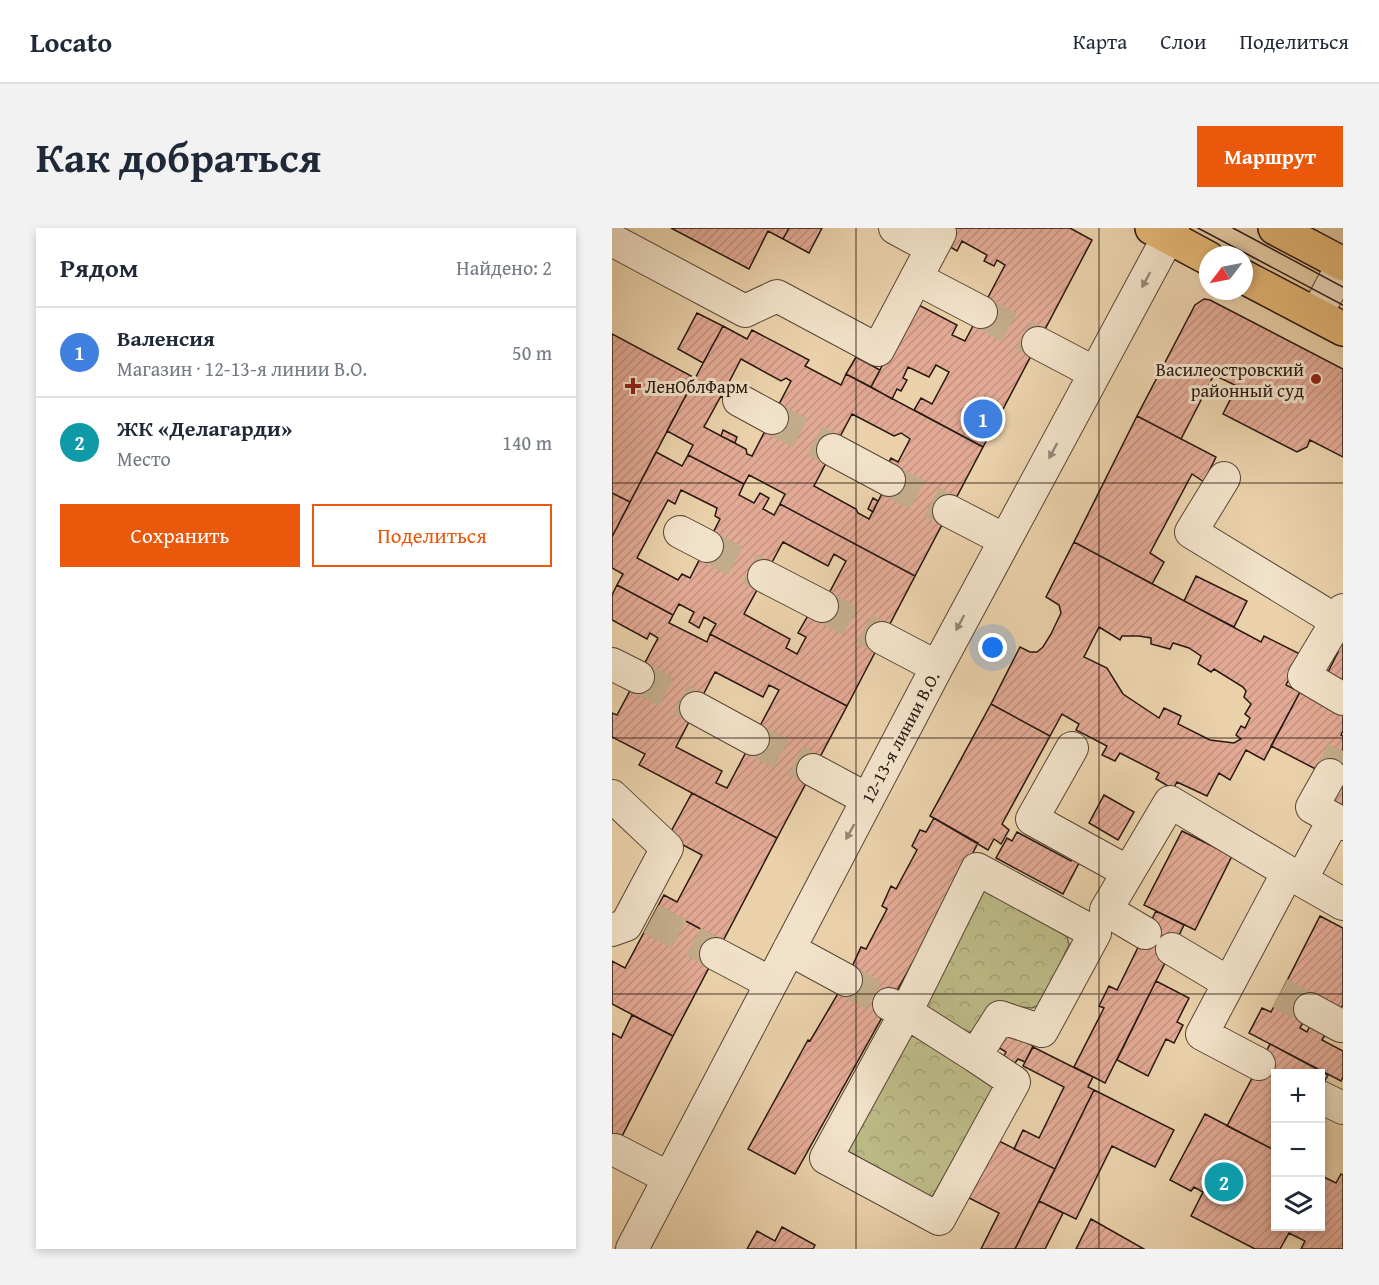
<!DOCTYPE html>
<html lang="ru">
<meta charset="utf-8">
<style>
:root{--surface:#fff;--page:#f2f2f3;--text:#1f2937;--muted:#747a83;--line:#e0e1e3;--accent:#ea580c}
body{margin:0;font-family:"Gentium Book Plus",serif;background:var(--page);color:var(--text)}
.controls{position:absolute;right:18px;bottom:18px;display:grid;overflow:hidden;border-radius:0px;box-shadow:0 3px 9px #0003}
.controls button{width:54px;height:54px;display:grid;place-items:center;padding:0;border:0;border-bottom:2px solid var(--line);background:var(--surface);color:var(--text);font:30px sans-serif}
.compass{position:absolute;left:587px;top:18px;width:54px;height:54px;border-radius:50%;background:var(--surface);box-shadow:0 3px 9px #0003;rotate:238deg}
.you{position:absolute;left:381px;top:420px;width:21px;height:21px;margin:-15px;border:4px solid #fff;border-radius:50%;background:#1a73e8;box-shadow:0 0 0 9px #1a73e833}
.badge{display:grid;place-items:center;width:39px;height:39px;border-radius:50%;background:var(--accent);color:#fff;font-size:20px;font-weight:700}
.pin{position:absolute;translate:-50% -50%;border:3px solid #fff;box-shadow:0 2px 6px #0006}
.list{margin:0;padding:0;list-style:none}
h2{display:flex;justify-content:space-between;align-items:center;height:78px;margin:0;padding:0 24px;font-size:26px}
h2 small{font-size:20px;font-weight:400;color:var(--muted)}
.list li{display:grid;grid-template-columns:39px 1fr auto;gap:18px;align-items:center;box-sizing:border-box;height:90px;padding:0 24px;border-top:2px solid var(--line)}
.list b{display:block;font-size:22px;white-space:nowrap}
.list p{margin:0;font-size:20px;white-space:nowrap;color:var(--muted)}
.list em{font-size:20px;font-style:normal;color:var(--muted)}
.actions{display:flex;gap:12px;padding:18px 24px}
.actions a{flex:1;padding:14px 0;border:2px solid var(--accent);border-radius:0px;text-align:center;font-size:21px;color:var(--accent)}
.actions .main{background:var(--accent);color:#fff}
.icon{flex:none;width:33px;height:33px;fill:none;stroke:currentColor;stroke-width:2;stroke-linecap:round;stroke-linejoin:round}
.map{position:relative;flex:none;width:731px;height:1021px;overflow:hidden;border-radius:0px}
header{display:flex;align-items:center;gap:36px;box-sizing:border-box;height:84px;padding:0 30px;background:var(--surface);border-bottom:2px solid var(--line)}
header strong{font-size:28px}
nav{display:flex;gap:33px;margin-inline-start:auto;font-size:21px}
.intro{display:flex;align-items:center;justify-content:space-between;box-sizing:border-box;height:144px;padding:0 36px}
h1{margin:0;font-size:42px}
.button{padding:15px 27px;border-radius:0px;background:var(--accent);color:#fff;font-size:21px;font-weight:700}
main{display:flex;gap:36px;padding:0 36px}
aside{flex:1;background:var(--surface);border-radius:0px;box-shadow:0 3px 9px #0003}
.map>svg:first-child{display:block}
.forest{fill:url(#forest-crowns);stroke:#72684b;stroke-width:1.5}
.building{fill:url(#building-hatch);stroke:#271711;stroke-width:1.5;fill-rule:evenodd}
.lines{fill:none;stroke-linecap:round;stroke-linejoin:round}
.minor-tunnel{stroke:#c3ac8b;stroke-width:32;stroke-dasharray:32 16;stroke-linecap:butt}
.minor-casing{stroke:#584637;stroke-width:34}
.major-casing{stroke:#271711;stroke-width:36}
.minor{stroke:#f1e1c8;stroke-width:32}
.major{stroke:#e5b875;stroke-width:33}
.tram{stroke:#271711;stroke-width:1.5}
.oneway{fill:#968676}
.grid{fill:none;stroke:#271711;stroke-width:1.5;stroke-opacity:0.55}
.poi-dot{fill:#8f2418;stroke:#f1e1c8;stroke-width:2}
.labels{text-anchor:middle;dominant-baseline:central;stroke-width:6;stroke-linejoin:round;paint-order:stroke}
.poi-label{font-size:18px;fill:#271711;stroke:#f1e1c8;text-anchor:end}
.street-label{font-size:18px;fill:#271711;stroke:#f1e1c8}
</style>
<header>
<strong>Locato</strong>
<nav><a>Карта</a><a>Слои</a><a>Поделиться</a></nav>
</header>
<div class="intro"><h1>Как добраться</h1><a class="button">Маршрут</a></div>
<main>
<aside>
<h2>Рядом<small>Найдено: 2</small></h2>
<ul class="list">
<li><span class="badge" style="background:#3f7fe0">1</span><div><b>Валенсия</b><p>Магазин · 12-13-я линии В.О.</p></div><em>50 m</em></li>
<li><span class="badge" style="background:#0f9aa8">2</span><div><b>ЖК «Делагарди»</b><p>Место</p></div><em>140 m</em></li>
</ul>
<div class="actions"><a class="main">Сохранить</a><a>Поделиться</a></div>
</aside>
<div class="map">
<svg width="731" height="1021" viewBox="0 0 731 1021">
<defs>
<pattern id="forest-crowns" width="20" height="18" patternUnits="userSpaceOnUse" patternTransform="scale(1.5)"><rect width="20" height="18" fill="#bcba85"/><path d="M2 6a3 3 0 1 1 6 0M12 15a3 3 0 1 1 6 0" fill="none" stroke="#a29f72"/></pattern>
<pattern id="building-hatch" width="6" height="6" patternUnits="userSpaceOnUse" patternTransform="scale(1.5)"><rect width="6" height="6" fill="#e2a994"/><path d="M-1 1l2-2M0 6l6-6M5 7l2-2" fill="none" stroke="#c2917f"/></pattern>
</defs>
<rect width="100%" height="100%" fill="#ead1aa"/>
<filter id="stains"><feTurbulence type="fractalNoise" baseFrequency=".00333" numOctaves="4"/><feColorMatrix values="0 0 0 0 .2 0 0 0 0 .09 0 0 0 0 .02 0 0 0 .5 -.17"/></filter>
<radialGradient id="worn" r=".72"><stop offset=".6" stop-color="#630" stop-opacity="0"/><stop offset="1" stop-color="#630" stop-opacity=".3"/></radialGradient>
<path class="forest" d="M374,662L455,708L457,717L429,776L420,780L387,777L371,799L355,805L315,781L308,765L365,663Z
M298,806L385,857L319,971L232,921Z"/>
<path class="building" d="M59,0H177L171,11L156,3L137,41Z
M177,0H210L197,25L171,11Z
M341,0H458L480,12L371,219L302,182L309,170L320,176L337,144L324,137L317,149L296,139L291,150L295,152L289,163L285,161L280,171L259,159L303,75L345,97L340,107L353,113L393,37L385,32L382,38L372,33L375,27L350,13L345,23L333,16Z
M592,71L598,72L731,141V229L698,212L695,219L685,224L611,186L625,158L602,147L569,211L525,188L583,77Z
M85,85L111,98L91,135L66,121Z
M111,98L135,111L140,102L197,132L193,138L229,157L234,146L371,219L303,348L168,276L173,266L137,247L132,256L76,227L81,217L55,203ZM129,131L169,153L174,150L179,153L140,228L135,226L134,221L92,199L109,168L114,171L119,163L114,160ZM240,186L282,208L289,205L298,211L286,234L279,230L275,238L282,242L257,291L246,285L244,281L202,258Z
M0,106L83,150L18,274L0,265Z
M244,129L268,142L259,159L234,146Z
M525,188L604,229L592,254L580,246L538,325L552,334L540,356L462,314Z
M111,202L125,209L123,215L109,208Z
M44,224L70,238L76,227L132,256L127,267L142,275L148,265L157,270L151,281L162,287L168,276L303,348L235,478L98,406L104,396L92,389L87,400L77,394L82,384L67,376L61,387L5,357L11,346L0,340V309ZM69,262L105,280L103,288L108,291L78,350L70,346L66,352L25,330L56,272L63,276ZM171,314L216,338L222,326L234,333L205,388L198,384L186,405L194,409L185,426L174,420L178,411L132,386Z
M0,265L18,274L0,309Z
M261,270L266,273L261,284L256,281Z
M462,314L649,414L652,408L690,427L674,457L688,464L652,532L634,522L618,552L607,545L595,568L565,554L561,561L544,551L547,545L508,525L503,533L490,527L495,518L464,502L467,496L450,486L438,508L379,476L408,419L418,424H425L431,419L439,406L449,385L447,377L434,369ZM487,399L508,412L510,408H527L539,410V416L558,421L561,415L577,420L589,428L586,436L599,444L602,441L631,459L634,463L632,469L639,476L633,486L638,490L633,500L629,498L624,507L629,511L622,515L598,512L566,496L569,488L552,480L547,490L511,466L495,440L472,429Z
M584,348L635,373L622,399L572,373Z
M5,357L61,387L57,395L95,414L98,406L235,478L165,610L27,537L33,526L0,509V485L5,487L46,410L38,405L35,411L0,392V367ZM103,444L151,469L157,457L167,462L115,560L104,555L110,543L64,519Z
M731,404V464L711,454L726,424L724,420Z
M688,464L731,486V503L729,507L731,508V587L712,578L723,551L659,518Z
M379,476L438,508L390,596L397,602L389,616L382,611L376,622L318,588Z
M80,565L165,610L111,713L46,678L52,667L65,674L90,627L56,609Z
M492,567L522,584L506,612L477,595Z
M322,590L366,615L305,731L302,732L183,946L136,921L196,812L198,813L234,752L249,719L254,721L275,681L270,678L279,658L284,661L305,622L300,618L308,602L314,604Z
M570,603L620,628L583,702L532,677Z
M405,604L459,633L462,627L469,631L451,666L384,630L395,610L400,613Z
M46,678L111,713L61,808L0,776V733L13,740Z
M544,683L572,697L493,855L462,839L492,780L487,778L497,758L505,762Z
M708,688L731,700V777L729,780L706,768L688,800L695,804L698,798L713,807L710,812L731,823V849L729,853L637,805L650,780L659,784Z
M544,753L577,770L565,794L571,797L562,815L554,811L536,848L505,832Z
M20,787L61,808L0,928V805L9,810Z
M396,802L421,818L413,834L406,831L402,836L391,830L394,824L386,819Z
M658,816L716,847L708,861V846H664V923L615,898Z
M421,819L481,849L476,859L482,862L443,941L402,921L411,902L427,910L452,859L411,838Z
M482,862L562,902L543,939L500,918L464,991L427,973Z
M593,886L664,923V998H708V947L724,955L729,946L731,947V1021H689L693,1013L677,1005L668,1021H643L579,988L591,964L582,959L579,963L558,952Z
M383,911L443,941L403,1021H369L387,985L355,969Z
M427,973L451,985L433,1021H403Z
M479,991L532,1021H464Z
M170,999L203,1017L201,1021H135L145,1003L163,1013Z"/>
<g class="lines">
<path class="minor-tunnel" d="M369,84L426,115
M160,190L221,222
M277,252L337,283
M95,318L152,348
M210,378L270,410
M26,449L84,480
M141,511L201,542
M718,547L731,523
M39,691L104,726
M234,752L277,776
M668,765L698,781"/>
<g class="minor-casing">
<path id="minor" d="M283,0L320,20
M0,12L133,83L165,68L266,122L328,5
M304,50L369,84
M704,87L731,36
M426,115L483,145
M127,172L160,190
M221,222L277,252
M612,250L579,304L725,393L731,382
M337,283L393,312
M68,304L95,318
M152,348L210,378
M725,393L692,448L731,471
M270,410L325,439
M0,436L26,449
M84,480L141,511
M460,520L420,591L516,644
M201,542L255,571
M718,547L700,579L731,596
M0,568L55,620L14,697L0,702
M722,591L689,652L731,676
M533,705L494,682L558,574L676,644
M177,721L234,752
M560,721L617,755
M104,726L159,755
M277,776L294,784L365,641L483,705L430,803L388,789L363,828L294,784L214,930L327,991L402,854L363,828
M698,781L729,798
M647,836L590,806L676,644L689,652
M708,869L731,880
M3,922L57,950
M20,1021L325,439L561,0"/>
</g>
<g class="major-casing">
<path id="major" d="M540,0L596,30
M663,0L731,36
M632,49L731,101"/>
</g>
<use href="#minor" class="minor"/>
<use href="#major" class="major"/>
<path class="tram" d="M586,0L731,77
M621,0L731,59"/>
</g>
<defs><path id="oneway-solid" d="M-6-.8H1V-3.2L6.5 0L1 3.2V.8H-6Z" transform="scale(1.5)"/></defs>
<g class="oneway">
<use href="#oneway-solid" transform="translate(534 52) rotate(118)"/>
<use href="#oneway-solid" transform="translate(441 223) rotate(118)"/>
<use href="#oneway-solid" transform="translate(348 395) rotate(118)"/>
<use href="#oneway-solid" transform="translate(238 604) rotate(118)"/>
</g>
<path class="grid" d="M244,0V1021M487,0V1021M0,255H731M0,510H731M0,766H731"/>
<g class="poi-dot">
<circle cx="704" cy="151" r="6"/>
<path d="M18 149h6v6h6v6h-6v6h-6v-6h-6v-6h6z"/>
</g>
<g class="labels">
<g class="poi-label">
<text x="692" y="141">Василеостровский<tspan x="692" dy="21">районный суд</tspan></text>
<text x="33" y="158" text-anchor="start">ЛенОблФарм</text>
</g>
<g class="street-label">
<text transform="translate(288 509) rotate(-62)">12-13-я линии В.О.</text>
</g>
</g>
<rect width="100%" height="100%" filter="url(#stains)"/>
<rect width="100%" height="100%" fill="url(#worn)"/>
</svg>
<div class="controls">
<button>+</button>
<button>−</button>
<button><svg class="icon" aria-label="layers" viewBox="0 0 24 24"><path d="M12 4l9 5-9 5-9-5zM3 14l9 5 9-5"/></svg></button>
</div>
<svg class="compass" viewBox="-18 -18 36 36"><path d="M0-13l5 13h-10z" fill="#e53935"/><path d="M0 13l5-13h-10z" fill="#747a83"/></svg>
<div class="you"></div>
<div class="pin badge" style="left:371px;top:191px;background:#3f7fe0">1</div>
<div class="pin badge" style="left:612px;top:954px;background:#0f9aa8">2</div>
</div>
</main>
